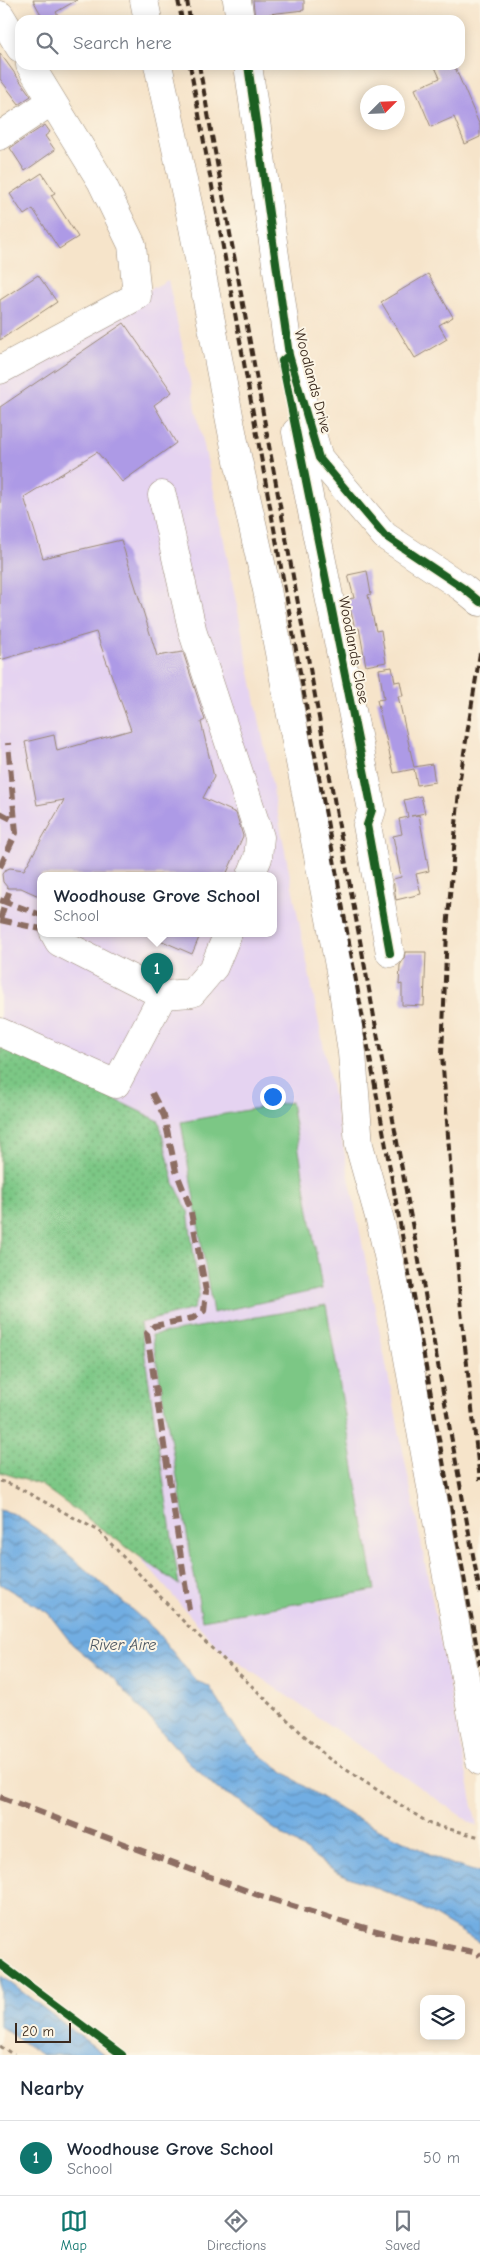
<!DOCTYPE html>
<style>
:root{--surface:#fff;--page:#f6f6f7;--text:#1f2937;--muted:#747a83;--line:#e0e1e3;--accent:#0f766e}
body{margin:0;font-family:"Comic Neue",sans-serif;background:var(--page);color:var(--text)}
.controls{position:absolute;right:15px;bottom:15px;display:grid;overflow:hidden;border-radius:10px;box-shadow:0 2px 12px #0003}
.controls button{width:45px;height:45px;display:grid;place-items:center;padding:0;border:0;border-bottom:1px solid var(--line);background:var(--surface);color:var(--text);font:25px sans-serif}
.compass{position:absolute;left:360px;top:85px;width:45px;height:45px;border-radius:50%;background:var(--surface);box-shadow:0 2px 12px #0003;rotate:66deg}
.scale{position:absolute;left:15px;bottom:12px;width:56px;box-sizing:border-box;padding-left:5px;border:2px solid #3b2a1e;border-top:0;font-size:14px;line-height:18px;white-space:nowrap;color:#3b2a1e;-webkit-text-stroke:4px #fcf5e5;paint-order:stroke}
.you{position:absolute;left:272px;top:1096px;width:18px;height:18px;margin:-12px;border:4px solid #fff;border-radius:50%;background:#1a73e8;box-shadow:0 0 0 8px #1a73e833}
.badge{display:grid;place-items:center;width:32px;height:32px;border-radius:50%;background:var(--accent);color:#fff;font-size:16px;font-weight:700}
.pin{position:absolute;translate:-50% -41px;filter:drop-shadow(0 1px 2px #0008)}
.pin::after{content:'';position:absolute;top:26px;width:18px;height:15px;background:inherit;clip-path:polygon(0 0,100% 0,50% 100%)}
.popup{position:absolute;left:37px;top:872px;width:240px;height:65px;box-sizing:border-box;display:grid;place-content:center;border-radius:10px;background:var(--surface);filter:drop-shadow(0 1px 4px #0005);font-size:16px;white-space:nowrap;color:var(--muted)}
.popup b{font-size:19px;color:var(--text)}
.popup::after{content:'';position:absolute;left:50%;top:100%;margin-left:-10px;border:10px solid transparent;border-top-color:var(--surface)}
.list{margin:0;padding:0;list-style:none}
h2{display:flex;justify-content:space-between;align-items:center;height:65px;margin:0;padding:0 20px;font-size:21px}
h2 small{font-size:16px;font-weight:400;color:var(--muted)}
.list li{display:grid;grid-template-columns:32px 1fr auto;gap:15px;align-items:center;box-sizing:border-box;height:75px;padding:0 20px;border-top:1px solid var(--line)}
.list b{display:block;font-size:19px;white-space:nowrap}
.list p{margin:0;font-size:16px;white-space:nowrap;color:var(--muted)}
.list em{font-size:16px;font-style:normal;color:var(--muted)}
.icon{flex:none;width:28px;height:28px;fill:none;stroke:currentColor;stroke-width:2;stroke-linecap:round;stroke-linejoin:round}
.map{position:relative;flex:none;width:480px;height:2055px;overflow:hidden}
.search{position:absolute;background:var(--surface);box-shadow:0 2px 12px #0003;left:15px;right:15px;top:15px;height:55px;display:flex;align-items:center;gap:12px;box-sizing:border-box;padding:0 18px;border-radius:15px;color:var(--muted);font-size:19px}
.sheet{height:140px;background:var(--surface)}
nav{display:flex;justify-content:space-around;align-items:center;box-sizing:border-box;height:70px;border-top:1px solid var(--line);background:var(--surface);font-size:14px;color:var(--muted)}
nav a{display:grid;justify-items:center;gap:2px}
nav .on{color:var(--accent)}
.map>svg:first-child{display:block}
.built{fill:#e5d3f1;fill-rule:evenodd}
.grass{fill:url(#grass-dots);stroke:#5c7852}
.pitch{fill:#7cc785;stroke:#5c7852}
.water{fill:url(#water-waves);stroke:#566c80}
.building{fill:#ad9ae6}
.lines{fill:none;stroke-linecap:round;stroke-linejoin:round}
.minor-casing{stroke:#988774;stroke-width:29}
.path{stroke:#988774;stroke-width:3;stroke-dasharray:4 4;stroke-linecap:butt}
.minor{stroke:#fff;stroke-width:28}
.rail{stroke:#3b2a1e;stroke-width:4;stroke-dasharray:8 4;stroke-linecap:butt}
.quiet{stroke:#8d6e63;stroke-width:6;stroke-dasharray:12 6;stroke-linecap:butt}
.cycleway-casing{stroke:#fcf5e5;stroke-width:11}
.cycleway{stroke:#1b5e20;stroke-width:8}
.labels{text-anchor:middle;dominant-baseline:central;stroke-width:4;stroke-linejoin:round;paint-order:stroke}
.street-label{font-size:15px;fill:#3b2a1e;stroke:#fcf5e5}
.water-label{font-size:16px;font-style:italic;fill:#4e5863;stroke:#fcf5e5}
</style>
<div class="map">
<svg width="480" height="2055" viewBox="0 0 480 2055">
<defs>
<pattern id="grass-dots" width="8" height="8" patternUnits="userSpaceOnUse" patternTransform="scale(1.25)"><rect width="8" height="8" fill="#7cc785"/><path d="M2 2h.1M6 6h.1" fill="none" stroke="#67a26c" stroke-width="1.8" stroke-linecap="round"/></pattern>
<pattern id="water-waves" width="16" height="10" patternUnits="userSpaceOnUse" patternTransform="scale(1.25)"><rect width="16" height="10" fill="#71ade2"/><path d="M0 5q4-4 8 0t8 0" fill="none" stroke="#5e8db7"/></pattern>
</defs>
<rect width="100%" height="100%" fill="#fcf5e5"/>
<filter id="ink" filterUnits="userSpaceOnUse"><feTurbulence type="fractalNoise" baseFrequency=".02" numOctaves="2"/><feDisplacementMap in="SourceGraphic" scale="10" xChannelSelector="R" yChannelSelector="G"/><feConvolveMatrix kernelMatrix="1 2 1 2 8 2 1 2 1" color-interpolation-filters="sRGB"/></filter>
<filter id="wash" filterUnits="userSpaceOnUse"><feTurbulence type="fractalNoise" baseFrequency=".0096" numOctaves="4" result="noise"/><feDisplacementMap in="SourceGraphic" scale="20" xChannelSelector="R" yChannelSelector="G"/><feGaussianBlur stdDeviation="1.12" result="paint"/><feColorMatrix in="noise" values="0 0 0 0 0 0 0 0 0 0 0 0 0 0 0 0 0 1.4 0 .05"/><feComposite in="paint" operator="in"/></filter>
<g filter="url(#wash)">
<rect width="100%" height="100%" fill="#f6e4ca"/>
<path class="built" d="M168,280L219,515L477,1827L219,1649L135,1552L41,1484L0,1472V370ZM41,875H273V933H41Z"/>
<path class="grass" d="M0,1043L159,1121L174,1183L188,1211L199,1295L193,1309L140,1323L179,1585L41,1485L0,1472Z"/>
<path class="pitch" d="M291,1102L322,1289L213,1313L181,1122Z
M326,1305L375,1590L202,1620L152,1335Z"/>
<path class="water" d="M0,1510L14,1514L46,1535L155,1630L196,1681L209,1686L239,1733L262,1756L305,1787L345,1812L448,1863L480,1873V1943L415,1904L337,1872L270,1826L243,1803L216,1788L187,1760L115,1680L72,1644L48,1613L0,1584Z
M0,1975L105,2055H42L0,2027Z"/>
<g id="blocks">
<path class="building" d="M33,0H77L56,12L61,20H44Z
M253,0H304V10L269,14L270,20H255Z
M0,53L31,96L19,104L0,79Z
M434,65H454L480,126V137L465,144L454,117L431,127L415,89L440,78Z
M45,125L50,132L45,136L55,150L25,171L10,148Z
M42,173L55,193L51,195L78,237L59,249L33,209L24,215L10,194Z
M428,274L453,317L439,325L447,339L415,358L381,302Z
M38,275L57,302L0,340V300Z
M124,323L172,392L154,405L176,443L122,482L97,452L24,497L43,558L121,540L157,656L183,652L205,720L201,722L214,777L203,798L236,813L243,836L226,875H41V897L21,888H8L3,882L2,874L5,870L10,868L24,870L64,800L37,805L25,742L54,735L57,751L131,730L96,632L0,660V407Z
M367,571L371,594L368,595L376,631L381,630L386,662L366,666L359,628L355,629L348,599L354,598L348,575Z
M392,667L395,682L400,681L403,696H398L414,767L432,764L435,782L417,785L414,769L394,773L377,700L384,699L379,669Z
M421,796L425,813L411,816L419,815L429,871L416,874L421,894L396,900L393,879L401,877L393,836L402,834L399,819L408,817L404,800Z
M144,933H201L192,954Z
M405,952H426L424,1006L402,1005V984L399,985L400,965L404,959Z"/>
</g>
</g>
<g filter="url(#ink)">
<use href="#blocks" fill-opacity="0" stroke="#988774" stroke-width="1"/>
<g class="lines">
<g class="minor-casing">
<path id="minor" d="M144,0L148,20
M237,0L240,20
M0,15L20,48
M158,65L193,227L235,447L267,590L341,976L352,1053L359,1145L380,1220L396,1291L480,1761
M248,65L289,355L319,458L385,536L463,588L480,602
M0,136L52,101
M0,370L137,296L132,245L101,181L30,65
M296,432L372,810L367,825L390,953
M162,495L193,633L260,837L258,858L251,875
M54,933L59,942L163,995
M0,1032L116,1084L163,995L192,993L214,967L228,933"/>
</g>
<path class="path" d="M0,1481L13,1485L99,1531L185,1623L328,1758L430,1824L480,1837
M0,2046L14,2055"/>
<use href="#minor" class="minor"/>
<path class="rail" d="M178,0L182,20
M187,0L190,20
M190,65L480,1665
M199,65L480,1593
M480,653L460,778L447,930L442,1054L461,1311L480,1480"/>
<path class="quiet" d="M0,813L15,821
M0,867L16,833L8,743
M0,900L41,915
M0,919L9,892
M0,920L41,929
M152,1093L164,1116L176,1171L190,1207L206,1291L204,1311L193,1318L154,1326L147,1333L189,1610
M0,1797L258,1895L340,1921L403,1938L478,1953L480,1956"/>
<g class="cycleway-casing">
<path id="cycleway" d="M248,65L289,355L319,458L385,536L463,588L480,602
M289,355L282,361L372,810L367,825L390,953
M0,1964L122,2055"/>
</g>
<use href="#cycleway" class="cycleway"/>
</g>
</g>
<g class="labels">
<g class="street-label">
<text transform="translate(313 381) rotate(75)">Woodlands Drive</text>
<text transform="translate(354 650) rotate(79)">Woodlands Close</text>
</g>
<g class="water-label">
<text x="123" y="1645">River Aire</text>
</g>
</g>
</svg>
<div class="controls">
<button><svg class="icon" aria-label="layers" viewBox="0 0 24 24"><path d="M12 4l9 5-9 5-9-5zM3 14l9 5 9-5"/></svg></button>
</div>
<svg class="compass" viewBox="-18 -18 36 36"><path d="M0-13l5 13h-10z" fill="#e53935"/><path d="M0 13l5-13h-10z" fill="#747a83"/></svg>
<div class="scale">20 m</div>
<div class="you"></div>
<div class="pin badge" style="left:157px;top:994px">1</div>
<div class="popup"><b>Woodhouse Grove School</b>School</div>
<div class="search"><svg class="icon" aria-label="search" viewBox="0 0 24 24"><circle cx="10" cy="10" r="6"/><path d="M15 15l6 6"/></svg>Search here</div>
</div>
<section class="sheet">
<h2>Nearby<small></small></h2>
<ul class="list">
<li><span class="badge">1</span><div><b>Woodhouse Grove School</b><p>School</p></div><em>50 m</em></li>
</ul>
</section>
<nav>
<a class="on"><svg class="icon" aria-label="map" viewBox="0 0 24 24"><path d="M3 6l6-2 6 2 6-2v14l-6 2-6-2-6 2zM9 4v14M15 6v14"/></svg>Map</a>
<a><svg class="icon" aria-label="directions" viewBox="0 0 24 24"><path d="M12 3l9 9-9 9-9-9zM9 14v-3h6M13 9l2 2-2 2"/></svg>Directions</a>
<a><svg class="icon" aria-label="saved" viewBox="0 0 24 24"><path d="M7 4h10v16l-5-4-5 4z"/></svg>Saved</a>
</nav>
